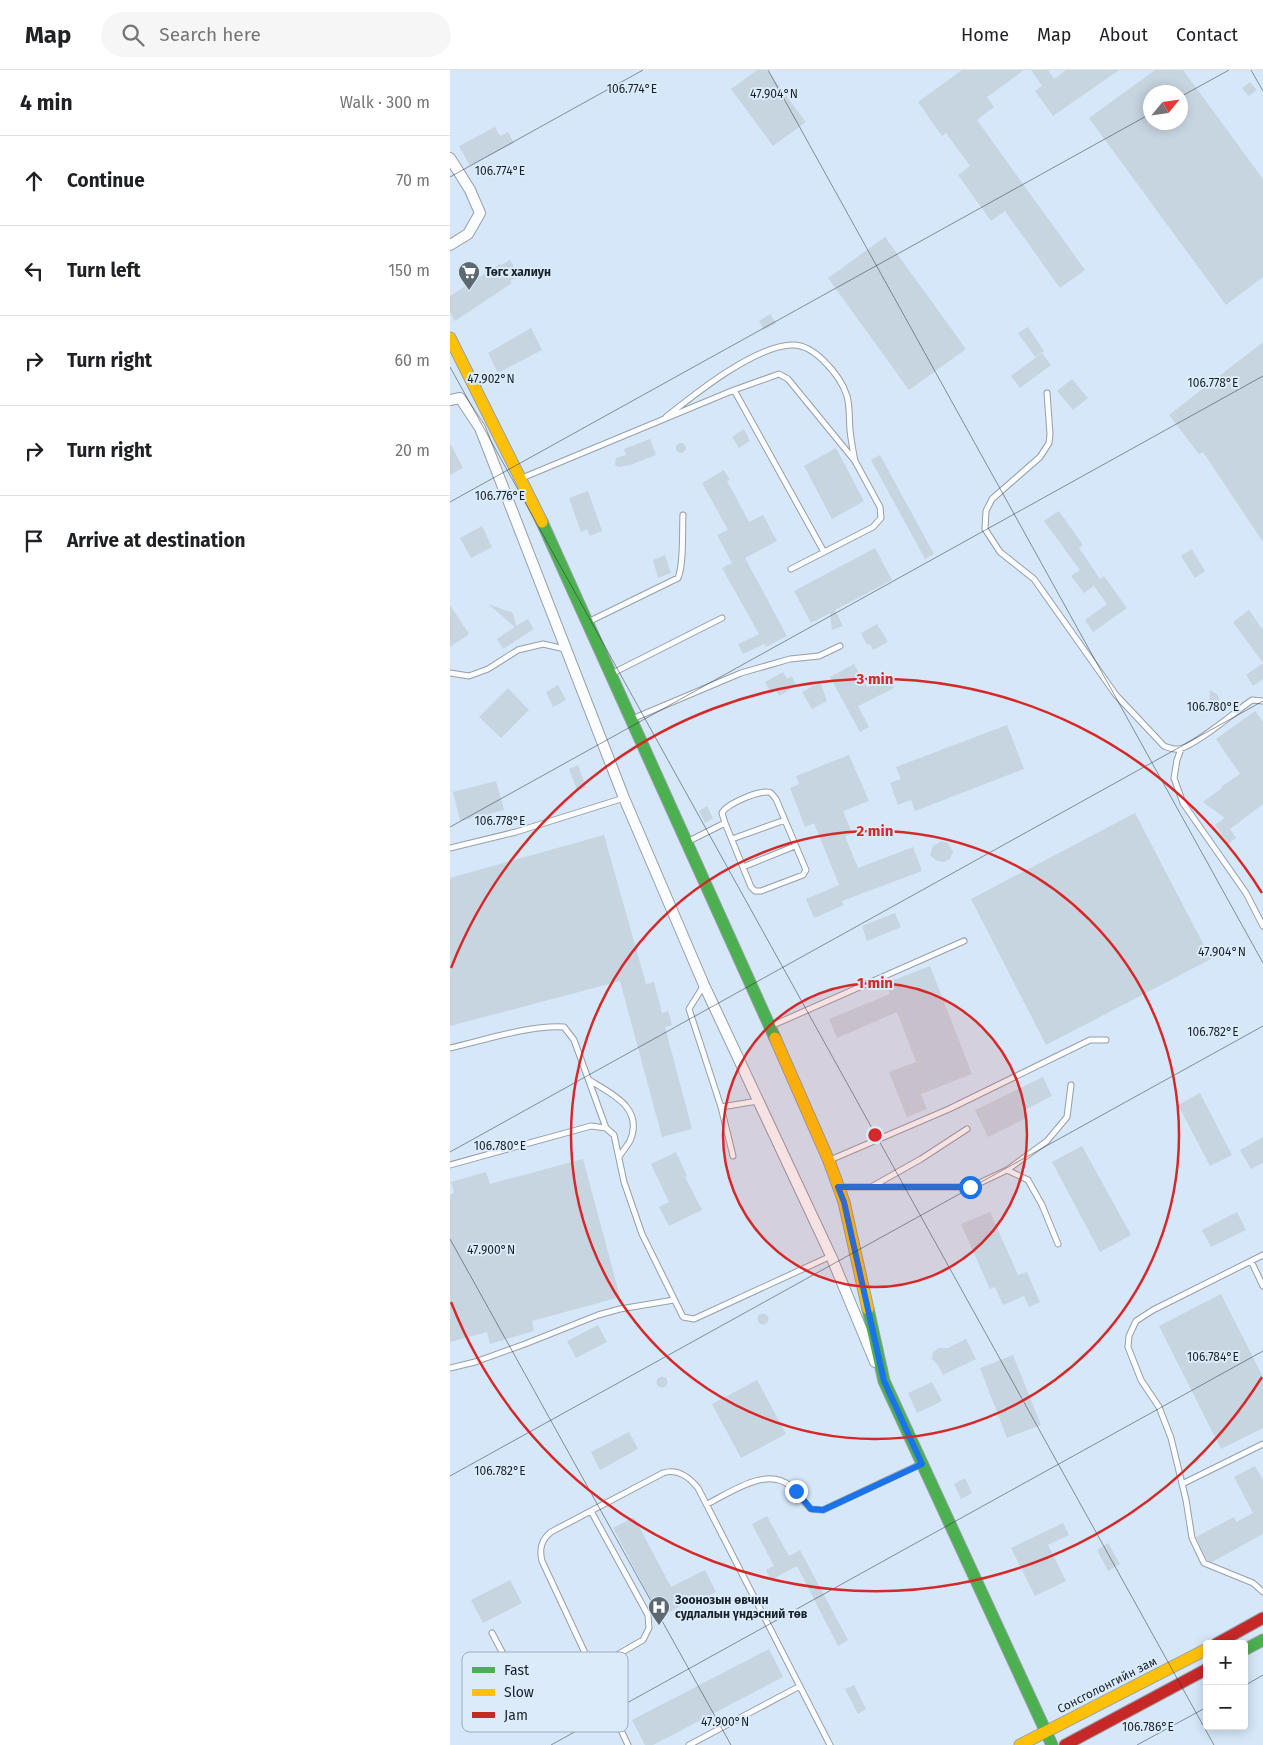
<!DOCTYPE html>
<meta charset="utf-8">
<style>
:root{--surface:#fff;--page:#f6f6f6;--text:#202124;--muted:#757577;--line:#e0e0e0}
body{margin:0;font-family:"Fira Sans",sans-serif;background:var(--page);color:var(--text)}
.controls{position:absolute;right:15px;bottom:15px;display:grid;overflow:hidden;border-radius:5px;box-shadow:0 2px 12px #0003}
.controls button{width:45px;height:45px;display:grid;place-items:center;padding:0;border:0;border-bottom:1px solid var(--line);background:var(--surface);color:var(--text);font:25px sans-serif}
.compass{position:absolute;left:693px;top:15px;width:45px;height:45px;border-radius:50%;background:var(--surface);box-shadow:0 2px 12px #0003;rotate:61deg}
.stop{position:absolute;width:15px;height:15px;margin:-11px;border:4px solid #1a73e8;border-radius:50%;background:#fff}
.stop.end{background:#1a73e8;border-color:#fff;box-shadow:0 1px 5px #0008}
.list{margin:0;padding:0;list-style:none}
h2{display:flex;justify-content:space-between;align-items:center;height:65px;margin:0;padding:0 20px;font-size:21px}
h2 small{font-size:16px;font-weight:400;color:var(--muted)}
.list li{display:grid;grid-template-columns:32px 1fr auto;gap:15px;align-items:center;box-sizing:border-box;height:90px;padding:0 20px;border-top:1px solid var(--line)}
.list b{display:block;font-size:19px;white-space:nowrap}
.list em{font-size:16px;font-style:normal;color:var(--muted)}
.icon{flex:none;width:28px;height:28px;fill:none;stroke:currentColor;stroke-width:2;stroke-linecap:round;stroke-linejoin:round}
.map{position:relative;flex:none;width:813px;height:1675px;overflow:hidden}
header{display:flex;align-items:center;gap:30px;box-sizing:border-box;height:70px;padding:0 25px;background:var(--surface);border-bottom:1px solid var(--line)}
header strong{font-size:24px}
nav{display:flex;gap:28px;margin-inline-start:auto;font-size:18px}
.search{width:350px;height:45px;background:var(--page);display:flex;align-items:center;gap:12px;box-sizing:border-box;padding:0 18px;border-radius:28px;color:var(--muted);font-size:19px}
main{display:flex}
aside{flex:1;background:var(--surface)}
.map>svg:first-child{display:block}
.built{fill:#d5e7f8;fill-rule:evenodd}
.building{fill:#c7d5e1;fill-rule:evenodd}
.lines{fill:none;stroke-linecap:round;stroke-linejoin:round}
.lane-casing{stroke:#979fa7;stroke-width:7}
.street-casing{stroke:#979fa7;stroke-width:12}
.fast-casing{stroke:#979fa7;stroke-width:13}
.slow-casing{stroke:#979fa7;stroke-width:13}
.jam-casing{stroke:#979fa7;stroke-width:13}
.lane{stroke:#fbfcfd;stroke-width:5}
.street{stroke:#fbfcfd;stroke-width:10}
.fast{stroke:#4caf50;stroke-width:11}
.slow{stroke:#ffc107;stroke-width:11}
.jam{stroke:#c62828;stroke-width:11}
.route{stroke:#1a73e8;stroke-width:6}
.ticks{fill:none;stroke:#17212a;stroke-width:1;stroke-opacity:0.45}
.ring{fill:none;stroke:#d62828;stroke-width:2.5}
.labels{text-anchor:middle;dominant-baseline:central;stroke-width:4;stroke-linejoin:round;paint-order:stroke}
.poi-label{font-size:12px;font-weight:bold;fill:#17212a;stroke:#dbebfa;text-anchor:start}
.street-label{font-size:12px;fill:#17212a;stroke:#dbebfa}
.key{fill:#dbebfa;stroke:#a0aebc;stroke-width:1}
.key-label{font-size:14px;fill:#17212a}
.ticks-label{font-size:12px;text-anchor:middle;fill:#17212a;stroke:#dbebfa;stroke-width:4;stroke-linejoin:round;paint-order:stroke}
.centre{fill:#d62828;stroke:#dbebfa;stroke-width:2.5}
.ring-label{font-size:15px;text-anchor:middle;font-weight:bold;fill:#d62828;stroke:#dbebfa;stroke-width:4;stroke-linejoin:round;paint-order:stroke}
</style>
<header>
<strong>Map</strong>
<div class="search"><svg class="icon" aria-label="search" viewBox="0 0 24 24"><circle cx="10" cy="10" r="6"/><path d="M15 15l6 6"/></svg>Search here</div>
<nav><a>Home</a><a>Map</a><a>About</a><a>Contact</a></nav>
</header>
<main>
<aside>
<h2>4 min<small>Walk · 300 m</small></h2>
<ul class="list">
<li><svg class="icon" aria-label="ahead" viewBox="0 0 24 24"><path d="M12 20V5M6 11l6-6 6 6"/></svg><div><b>Continue</b></div><em>70 m</em></li>
<li><svg class="icon" aria-label="left" viewBox="0 0 24 24"><path d="M17 20v-9H6M10 6l-5 5 5 5"/></svg><div><b>Turn left</b></div><em>150 m</em></li>
<li><svg class="icon" aria-label="right" viewBox="0 0 24 24"><path d="M7 20v-9h11M14 6l5 5-5 5"/></svg><div><b>Turn right</b></div><em>60 m</em></li>
<li><svg class="icon" aria-label="right" viewBox="0 0 24 24"><path d="M7 20v-9h11M14 6l5 5-5 5"/></svg><div><b>Turn right</b></div><em>20 m</em></li>
<li><svg class="icon" aria-label="arrive" viewBox="0 0 24 24"><path d="M6 21V4h12l-3 4 3 4H6"/></svg><div><b>Arrive at destination</b></div></li>
</ul>
</aside>
<div class="map">
<svg width="813" height="1675" viewBox="0 0 813 1675">
<rect width="100%" height="100%" fill="#e2ebf3"/>
<path class="built" d="M0,0H813V1675H0ZM700,22H730V52H700ZM757,1574H794V1656H757Z"/>
<path class="building" d="M307,0H317L356,52L323,76L281,19Z
M512,0H574L537,27L544,37L527,50L635,200L610,218L555,141L541,151L508,105L520,96L496,63L492,66L468,32Z
M581,0H598L604,9L616,0H669L603,46L585,21L592,16Z
M705,0H733L813,109V207L776,235L639,48ZM700,22H730V52H700Z
M800,12L807,20L799,26L792,18Z
M45,57L50,66L58,62L64,73L20,96L9,76Z
M435,167L516,279L459,320L378,208Z
M60,190L69,206L60,211L62,213L5,251L0,242V226L50,194L51,195Z
M320,244L326,253L314,260L309,251Z
M578,257L594,281L585,287L568,263Z
M81,258L92,280L48,303L38,283Z
M813,272V472L753,382L749,384L719,345Z
M592,283L601,295L570,318L561,306Z
M622,309L638,328L623,340L607,321Z
M294,359L300,371L289,378L282,367Z
M200,369L206,385L180,395L169,397L165,395L166,388L176,385L174,379Z
M226 378a5 5 0 1 1 10 0a5 5 0 1 1-10 0Z
M0,373L13,398L0,405Z
M386,378L414,431L382,449L354,396Z
M430,385L484,484L475,489L421,390Z
M274,400L280,410L277,411L299,452L313,445L327,471L295,488L337,566L316,577L314,574L293,584L288,574L309,564L272,498L282,493L267,465L278,460L252,413Z
M138,421L152,461L140,466L137,459L131,462L119,428Z
M609,441L633,475L629,478L650,509L654,506L677,538L643,562L635,550L657,534L644,516L634,523L621,506L630,500L594,451Z
M32,456L42,477L21,488L10,468Z
M425,478L442,510L385,540L393,556L382,560L380,543L361,553L344,521Z
M742,479L755,501L745,508L731,486Z
M215,485L221,503L208,508L203,490Z
M38,534L63,543L66,556L78,549L84,559L53,579L47,569L65,557Z
M0,535L19,564L0,577Z
M799,540L813,560V609L803,616L796,605L813,593L783,552Z
M427,554L438,572L423,580L420,574L417,575L411,563Z
M404,594L417,617L438,606L444,618L408,636L419,657L410,662L380,607Z
M333,602L337,609L342,606L346,616L329,626L326,620L321,623L315,612Z
M370,612L377,631L362,639L352,622Z
M108,615L116,630L103,637L96,622Z
M58,618L79,640L51,668L29,647Z
M760,620L768,625L769,630L762,635L759,630Z
M805,641L813,652V734L780,759L786,768L778,774L765,755L775,748L753,732L772,718L771,717L790,704L766,669Z
M557,655L574,699L465,741L461,730L448,735L440,713L451,709L446,697Z
M399,685L419,731L393,741L402,763L395,766L408,798L463,777L472,801L392,831L394,835L364,848L356,829L389,815L364,753L355,757L340,718L349,714L346,706Z
M128,695L136,717L127,720L119,699Z
M46,711L54,740L10,751L3,722Z
M257,736L263,748L255,753L249,741Z
M685,743L761,889L596,975L521,829Z
M154,765L196,914L204,912L212,943L218,941L222,955L215,957L242,1059L212,1067L170,911L0,956V808Z
M492,771L498,773L503,782L500,789L494,792L487,791L480,785L483,776Z
M445,843L451,857L417,871L412,856Z
M480,896L522,1004L471,1024L477,1039L457,1047L439,1002L466,992L447,942L387,968L379,949L440,924L436,913Z
M593,1007L602,1026L575,1040L578,1047L538,1067L525,1040Z
M750,1023L782,1085L760,1096L728,1035Z
M813,1067V1093L801,1099L790,1080Z
M632,1076L681,1165L650,1182L602,1092Z
M226,1082L237,1106L235,1107L252,1140L219,1156L209,1137L219,1132L201,1094Z
M133,1089L170,1227L82,1251L84,1261L40,1274L37,1262L0,1272V1125L4,1123L1,1112L36,1102L40,1114Z
M540,1142L568,1205L577,1202L590,1232L579,1237L574,1226L553,1235L545,1217L540,1219L511,1154Z
M787,1142L796,1160L761,1177L752,1160Z
M771,1224L813,1307V1358L771,1379L709,1256Z
M307.5 1249a5.5 5.5 0 1 1 11 0a5.5 5.5 0 1 1-11 0Z
M148,1255L157,1272L126,1288L117,1271Z
M516,1269L526,1289L493,1305L488,1295L482,1289L483,1282L489,1278H498Z
M563,1285L591,1355L557,1368L530,1298Z
M206.5 1312a5.5 5.5 0 1 1 11 0a5.5 5.5 0 1 1-11 0Z
M307,1310L336,1364L291,1388L262,1334Z
M482,1312L492,1331L467,1343L458,1323Z
M179,1362L188,1379L150,1400L141,1382Z
M805,1396L813,1410V1464L762,1492L757,1490L746,1467L784,1447L786,1452L803,1443L784,1407Z
M515,1408L522,1423L511,1429L504,1414Z
M317,1446L339,1486L350,1480L398,1570L388,1576L347,1496L321,1510L316,1500L324,1496L302,1454Z
M184,1447L221,1517L255,1500L266,1522L244,1533L242,1530L210,1547L163,1458Z
M613,1453L619,1465L598,1475L616,1511L585,1526L561,1478Z
M658,1473L670,1494L658,1501L647,1480Z
M60,1510L72,1533L33,1553L21,1530Z
M319,1579L333,1607L203,1675H195L182,1650Z
M404,1615L416,1639L408,1644L395,1619Z"/>
<g class="lines">
<g class="lane-casing">
<path id="lane" d="M284,320L374,482
M597,323L600,364L599,373L590,387L542,429L536,441L535,459L550,482L584,509L666,625L714,676C719,678 723,680 729,679C745,676 786,641 802,630L813,631
M216,347C245,324 303,277 341,275C354,274 365,282 374,291C383,300 393,313 397,326C400,337 399,349 400,360C401,370 403,381 405,391
M72,408L284,320L329,304L338,309L405,391L430,437L431,448L423,457L341,499
M138,552L228,508C234,494 232,462 233,445
M0,603L19,606L38,599L68,580L93,574L115,579
M161,604L272,548
M182,649L291,603L340,589L369,586L390,576
M731,679L727,690L724,708L733,733L796,823L813,856
M282,769L335,750
M239,771L275,753L301,817L305,821H311L353,805L356,800L326,729C326,729 321,723 321,723C313,718 276,734 272,743L275,753
M0,778L66,762L174,728
M293,797L345,776
M254,915L239,939L271,1037L308,1031
M321,956L514,871
M0,978C35,970 79,955 114,957L124,970L156,1058
M139,1010C162,1024 194,1038 180,1071C177,1076 172,1082 169,1087
M271,1037L283,1086
M380,1090L499,1039L640,970H656
M0,1095L141,1056L156,1058L164,1065L174,1112L192,1164L233,1247L244,1249L381,1186
M557,1100L578,1110L592,1135L608,1174
M423,1116L471,1089L517,1059
M391,1117H521L557,1100L597,1071L617,1047L621,1015
M813,1185L703,1240L686,1251L679,1266L678,1277L691,1310L709,1337L721,1368L736,1430L742,1468L754,1493L803,1513L813,1522
M801,1191L813,1216
M0,1298L25,1292L75,1274L148,1245L170,1239L224,1230
M732,1414L813,1374
M257,1434C280,1423 316,1396 340,1416C348,1422 353,1432 361,1439L373,1440L471,1394
M42,1563L75,1625L78,1629L85,1632L193,1570L199,1558L198,1545L141,1441
M178,1675L92,1491C89,1479 91,1470 101,1462L213,1403C228,1398 239,1407 248,1418L380,1675
M239,1675L350,1616"/>
</g>
<g class="street-casing">
<path id="street" d="M0,88L20,120L30,143L18,164L0,175
M0,330L10,328L30,358L174,728L254,915L381,1186L425,1292"/>
</g>
<g class="fast-casing">
<path id="fast" d="M92,452L325,968
M418,1239L434,1311L602,1675
M794,1580L813,1570"/>
</g>
<g class="slow-casing">
<path id="slow" d="M0,268L92,452
M325,968L379,1091L394,1132L418,1239
M570,1675L757,1579"/>
</g>
<g class="jam-casing">
<path id="jam" d="M766,1574L813,1548
M615,1675L757,1599"/>
</g>
<use href="#lane" class="lane"/>
<use href="#street" class="street"/>
<use href="#fast" class="fast"/>
<use href="#slow" class="slow"/>
<use href="#jam" class="jam"/>
</g>
<g class="lines">
<path class="route" d="M346,1421L361,1439L373,1440L472,1394L434,1311L394,1132L388,1117H520"/>
</g>
<path class="ticks" d="M318,0L813,893M801,0L813,21M730,27L779,0M0,107L193,0M0,297L764,1675M0,432L700,44M0,757L813,306M0,1082L813,631M0,1169L281,1675M0,1406L813,956M794,1616L813,1605M101,1675L813,1281M687,1675L757,1637"/>
<circle cx="425" cy="1065" r="152" fill="#d62828" fill-opacity=".12"/>
<g class="ring">
<circle cx="425" cy="1065" r="152"/>
<circle cx="425" cy="1065" r="304"/>
<path d="M812 1307A456 456 0 0 1 1 1232M1 898A456 456 0 0 1 812 823"/>
</g>
<defs>
<g id="supermarket-pin" transform="scale(1.125)"><path d="M0 17L-7.5 6A9.5 9.5 0 1 1 7.5 6Z" fill="#5e6870" stroke="#dbebfa"/><path d="M-6-5.5h2.5l.6 2H6L4.5 2H-2.5L-4.4-4H-6ZM-1.5 3.2a1.3 1.3 0 1 0 .1 0ZM3 3.2a1.3 1.3 0 1 0 .1 0Z" fill="#fff"/></g>
<g id="hospital-pin" transform="scale(1.125)"><path d="M0 17L-7.5 6A9.5 9.5 0 1 1 7.5 6Z" fill="#5e6870" stroke="#dbebfa"/><path d="M-5-5h3v3.5h4V-5h3V5h-3V1.5h-4V5h-3Z" fill="#fff"/></g>
</defs>
<g fill-rule="evenodd">
<use href="#supermarket-pin" x="19" y="202"/>
<use href="#hospital-pin" x="209" y="1537"/>
</g>
<g class="labels">
<g class="poi-label">
<text x="35" y="202">Төгс халиун</text>
<text x="225" y="1530">Зоонозын өвчин<tspan x="225" dy="14">судлалын үндэсний төв</tspan></text>
</g>
<g class="street-label">
<text transform="translate(657 1615) rotate(-27)">Сонсголонгийн зам</text>
</g>
</g>
<rect x="12" y="1582" width="166" height="80" rx="8" class="key"/>
<rect x="22" y="1597" width="23" height="6" fill="#4caf50"/>
<rect x="22" y="1619" width="23" height="7" fill="#ffc107"/>
<rect x="22" y="1642" width="23" height="6" fill="#c62828"/>
<g class="key-label">
<text x="54" y="1605">Fast</text>
<text x="54" y="1627">Slow</text>
<text x="54" y="1650">Jam</text>
</g>
<g class="ticks-label">
<text x="182" y="23">106.774°E</text>
<text x="324" y="28">47.904°N</text>
<text x="50" y="105">106.774°E</text>
<text x="41" y="313">47.902°N</text>
<text x="763" y="317">106.778°E</text>
<text x="50" y="430">106.776°E</text>
<text x="763" y="641">106.780°E</text>
<text x="50" y="755">106.778°E</text>
<text x="772" y="886">47.904°N</text>
<text x="763" y="966">106.782°E</text>
<text x="50" y="1080">106.780°E</text>
<text x="41" y="1184">47.900°N</text>
<text x="763" y="1291">106.784°E</text>
<text x="50" y="1405">106.782°E</text>
<text x="275" y="1656">47.900°N</text>
<text x="698" y="1661">106.786°E</text>
</g>
<circle cx="425" cy="1065" r="8" class="centre"/>
<g class="ring-label">
<text x="425" y="614">3 min</text>
<text x="425" y="766">2 min</text>
<text x="425" y="918">1 min</text>
</g>
</svg>
<div class="controls">
<button>+</button>
<button>−</button>
</div>
<svg class="compass" viewBox="-18 -18 36 36"><path d="M0-13l5 13h-10z" fill="#e53935"/><path d="M0 13l5-13h-10z" fill="#757577"/></svg>
<div class="stop" style="left:520px;top:1117px"></div>
<div class="stop end" style="left:346px;top:1421px"></div>
</div>
</main>
